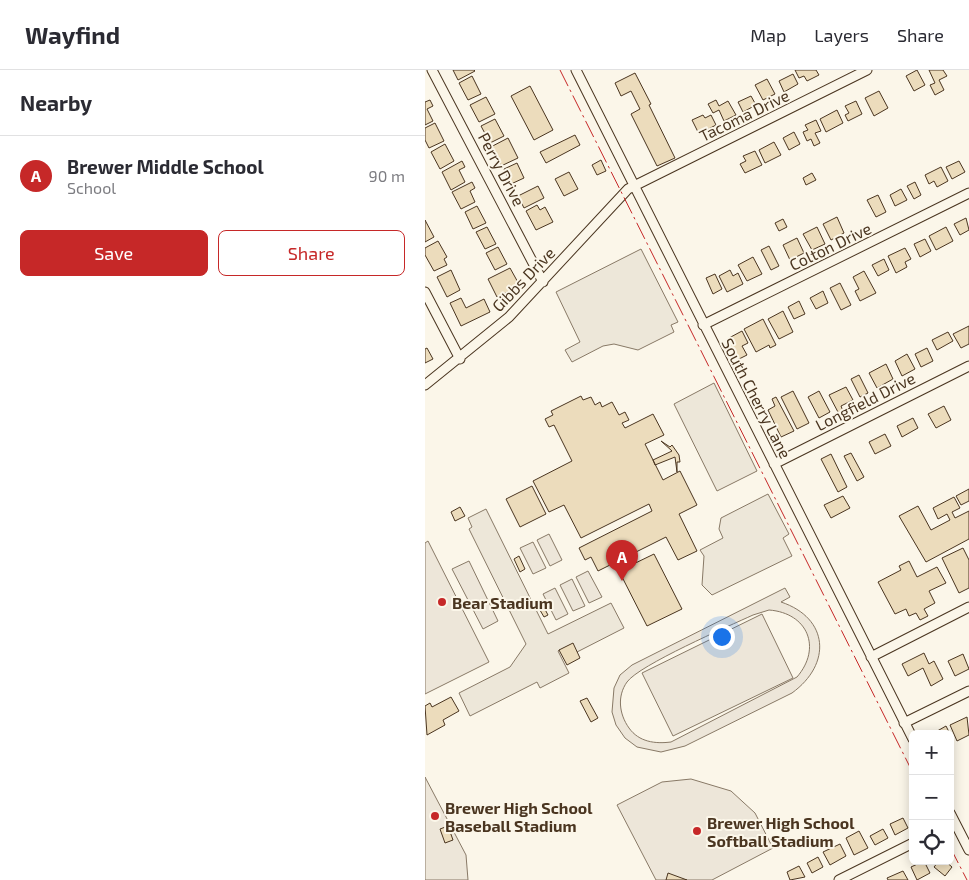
<!DOCTYPE html>
<meta charset="utf-8">
<style>
:root{--surface:#fff;--page:#f2f2f3;--text:#2b2b33;--muted:#7c7c81;--line:#e1e1e2;--accent:#c62828}
body{margin:0;font-family:"Exo 2",sans-serif;background:var(--page);color:var(--text)}
.controls{position:absolute;right:15px;bottom:15px;display:grid;overflow:hidden;border-radius:8px;box-shadow:0 2px 12px #0003}
.controls button{width:45px;height:45px;display:grid;place-items:center;padding:0;border:0;border-bottom:1px solid var(--line);background:var(--surface);color:var(--text);font:25px sans-serif}
.you{position:absolute;left:296px;top:566px;width:18px;height:18px;margin:-12px;border:4px solid #fff;border-radius:50%;background:#1a73e8;box-shadow:0 0 0 8px #1a73e833}
.badge{display:grid;place-items:center;width:32px;height:32px;border-radius:50%;background:var(--accent);color:#fff;font-size:16px;font-weight:700}
.pin{position:absolute;translate:-50% -41px;filter:drop-shadow(0 1px 2px #0008)}
.pin::after{content:'';position:absolute;top:26px;width:18px;height:15px;background:inherit;clip-path:polygon(0 0,100% 0,50% 100%)}
.list{margin:0;padding:0;list-style:none}
h2{display:flex;justify-content:space-between;align-items:center;height:65px;margin:0;padding:0 20px;font-size:21px}
h2 small{font-size:16px;font-weight:400;color:var(--muted)}
.list li{display:grid;grid-template-columns:32px 1fr auto;gap:15px;align-items:center;box-sizing:border-box;height:80px;padding:0 20px;border-top:1px solid var(--line)}
.list b{display:block;font-size:19px;white-space:nowrap}
.list p{margin:0;font-size:16px;white-space:nowrap;color:var(--muted)}
.list em{font-size:16px;font-style:normal;color:var(--muted)}
.actions{display:flex;gap:10px;padding:15px 20px}
.actions a{flex:1;padding:11px 0;border:1px solid var(--accent);border-radius:8px;text-align:center;font-size:18px;color:var(--accent)}
.actions .main{background:var(--accent);color:#fff}
.icon{flex:none;width:28px;height:28px;fill:none;stroke:currentColor;stroke-width:2;stroke-linecap:round;stroke-linejoin:round}
.map{position:relative;flex:none;width:544px;height:810px;overflow:hidden}
header{display:flex;align-items:center;gap:30px;box-sizing:border-box;height:70px;padding:0 25px;background:var(--surface);border-bottom:1px solid var(--line)}
header strong{font-size:24px}
nav{display:flex;gap:28px;margin-inline-start:auto;font-size:18px}
main{display:flex}
aside{flex:1;background:var(--surface)}
.map>svg:first-child{display:block}
.green{fill:#ede6d9;stroke:#887966;fill-rule:evenodd}
.parking{fill:#ede7d9;stroke:#887966}
.building{fill:#ecdcbc;stroke:#4a3520}
.lines{fill:none;stroke-linecap:round;stroke-linejoin:round}
.minor-casing{stroke:#4a3520;stroke-width:11}
.minor{stroke:#fbf6e9;stroke-width:9}
.power{stroke:#c62828;stroke-width:1;stroke-dasharray:18 4 2.5 4;stroke-linecap:butt}
.poi-dot{fill:#c62828;stroke:#fbf6e9;stroke-width:2}
.labels{text-anchor:middle;dominant-baseline:central;stroke-width:4;stroke-linejoin:round;paint-order:stroke}
.street-label{font-size:16px;fill:#4a3520;stroke:#fbf6e9}
.poi-label{font-size:16px;font-weight:bold;fill:#4a3520;stroke:#fbf6e9;text-anchor:start}
</style>
<header>
<strong>Wayfind</strong>
<nav><a>Map</a><a>Layers</a><a>Share</a></nav>
</header>
<main>
<aside>
<h2>Nearby<small></small></h2>
<ul class="list">
<li><span class="badge">A</span><div><b>Brewer Middle School</b><p>School</p></div><em>90 m</em></li>
</ul>
<div class="actions"><a class="main">Save</a><a>Share</a></div>
</aside>
<div class="map">
<svg width="544" height="810" viewBox="0 0 544 810">
<rect width="100%" height="100%" fill="#fbf6e9"/>
<path class="green" d="M124,464L137,490L125,496L112,470Z
M3,471L64,592L0,624V473Z
M108,472L121,498L108,504L95,478Z
M44,491L73,551L58,559L27,499Z
M163,501L177,527L164,533L151,507Z
M147,509L160,536L148,541L135,515Z
M130,518L143,544L131,550L118,524Z
M360,518L365,527L356,532C404,548 407,594 367,623L260,676L236,682L212,677L200,668L191,655L187,642L189,618L195,605L207,595ZM344,540C383,543 397,578 372,607L246,672C230,674 214,672 204,658C194,644 192,626 202,612C214,595 304,556 328,545Z
M337,544L368,608L248,666L217,603Z
M0,707L41,785L43,810H0Z
M266,709L306,721L330,743L348,778L287,810H231L192,735L237,712Z"/>
<path class="parking" d="M216,179L253,252L246,255L249,262L213,280L189,274L178,276L147,292L140,280L155,272L131,222Z
M289,313L332,401L292,421L249,334Z
M343,424L364,464L358,468L367,486L287,525L277,515L279,486L275,480L298,468L294,459L296,448Z
M61,439L123,564L186,533L199,558L152,582L134,580L133,581L144,603L115,618L112,612L45,646L34,623L85,597L101,574L44,459L47,457L43,448Z"/>
<path class="building" d="M28,0H49L50,1L33,10Z
M370,0H391L394,5L382,11L379,6L374,8Z
M492,0L500,15L489,21L481,6Z
M504,0H518L522,6L514,10L519,20L510,25L505,15L510,13Z
M210,3L226,34L224,35L250,88L232,96L206,44L215,39L206,21L196,26L190,13Z
M368,4L373,14L359,22L354,11Z
M47,6L56,24L43,30L34,13Z
M342,9L350,24L338,30L330,15Z
M105,16L128,60L109,70L86,26Z
M454,21L463,38L449,46L440,28Z
M326,26L331,35L318,42L313,32Z
M61,27L70,44L54,52L45,35Z
M5,30L8,36L2,39L8,51L0,55V32Z
M291,30L294,36L303,31L311,45L299,51L294,40L288,43L283,34Z
M431,31L437,44L423,51L420,45L424,43L420,36Z
M412,40L418,53L401,62L395,49Z
M278,45L280,48L286,45L291,55L274,64L267,50Z
M70,49L79,66L65,73L56,56Z
M391,50L396,61L390,63L395,73L389,76L386,69L382,71L378,62L383,60L380,55Z
M10,53L19,71L4,78L0,70V58Z
M369,62L375,74L364,80L358,68Z
M150,65L155,75L121,93L115,82Z
M83,68L93,88L76,96L69,82L63,85L60,80Z
M349,72L356,85L340,93L334,80Z
M20,74L29,91L15,99L6,82Z
M330,81L337,95L320,103L315,94L321,91L318,86Z
M176,90L181,101L172,105L167,95Z
M37,91L40,97L34,100L40,112L26,120L17,102Z
M534,91L540,102L527,109L521,97Z
M92,93L99,108L86,114L79,99Z
M516,97L523,111L512,117L509,111L504,114L500,105Z
M144,102L153,119L139,126L130,109Z
M387,103L391,110L381,115L378,108Z
M47,112L50,118L45,121L50,132L36,139L27,122Z
M490,112L496,125L489,129L482,116Z
M113,116L119,128L99,138L93,126Z
M476,119L482,130L470,136L465,125Z
M453,125L461,142L451,147L442,130Z
M112,135L115,140L120,137L128,152L111,160L101,141Z
M52,136L61,153L48,159L40,142Z
M412,147L419,163L406,170L398,154Z
M541,148L544,160L535,165L529,154Z
M358,149L362,157L354,161L350,153Z
M0,150L9,167L0,172Z
M62,157L71,174L60,179L51,162Z
M392,157L400,174L387,180L378,164Z
M521,157L528,171L511,180L504,166Z
M372,168L379,183L365,190L358,175Z
M500,169L506,181L495,187L489,174Z
M13,171L22,187L19,189L22,195L9,201L0,185V178Z
M344,176L354,196L346,200L336,180Z
M73,177L82,194L70,200L61,183Z
M480,178L486,189L480,192L482,197L471,203L463,186Z
M328,187L337,204L322,211L313,195Z
M459,189L464,200L453,206L447,195Z
M85,198L95,216L72,227L63,209Z
M26,200L35,220L22,227L12,207Z
M305,200L308,206L313,203L318,214L302,222L294,206Z
M439,201L451,223L435,231L430,221L434,219L428,207Z
M290,204L297,219L288,224L281,208Z
M415,213L426,235L416,240L405,218Z
M398,221L403,233L391,239L385,228Z
M36,228L41,238L59,229L65,242L36,256L25,233Z
M374,231L380,244L369,249L363,237Z
M358,241L368,262L354,269L343,249Z
M338,249L351,275L345,278L344,275L331,282L319,259Z
M544,256V274L536,278L528,264Z
M317,261L323,273L317,276L322,285L312,290L302,269Z
M523,262L528,271L512,280L507,270Z
M2,278L8,289L0,293V279Z
M502,278L508,291L496,297L490,284Z
M482,284L490,299L477,306L470,291Z
M461,294L468,309L452,318L444,303Z
M434,305L443,323L435,327L426,309Z
M421,317L428,330L416,336L418,341L414,344L404,325Z
M368,321L384,353L372,359L356,327Z
M394,321L405,342L394,348L383,327Z
M156,326L158,330L166,327L170,335L175,332L177,337L187,332L194,345L200,342L204,350L197,353L200,358L228,344L239,365L220,374L238,410L255,401L272,435L254,444L272,481L253,490L241,467L173,501L166,487L160,490L154,478L227,441L224,434L156,468L139,435L124,442L108,411L147,391L129,355L124,357L120,349L128,345L126,341Z
M351,327L369,361L356,367L343,340L350,336L347,329Z
M519,336L526,350L511,358L503,344Z
M488,348L493,358L477,367L472,356Z
M460,364L466,376L450,384L444,372Z
M236,371L245,377L247,375L254,385L255,392H252V402L250,387L230,395L228,390L247,381Z
M426,383L439,407L432,411L419,386Z
M406,384L422,417L413,422L396,389Z
M107,416L121,444L95,457L81,429Z
M544,419V431L536,435L531,426Z
M418,426L425,438L406,448L399,435Z
M529,427L535,438L527,442L530,448L544,441V469L501,492L474,446L493,436L506,460L525,450L522,444L513,449L508,438Z
M35,437L40,446L30,451L26,442Z
M538,478L544,490V518L534,523L517,488Z
M229,484L257,539L222,556L194,501Z
M94,486L100,499L95,502L89,489Z
M484,491L492,507L512,497L521,513L504,521L510,533L499,539L503,546L495,550L491,543L484,546L481,539L470,544L453,512L476,500L474,496Z
M116,532L123,545L119,547L112,535Z
M148,573L155,588L142,595L134,580Z
M499,583L504,594L509,591L518,609L506,616L498,598L483,606L477,594Z
M538,584L544,599L530,606L523,591Z
M26,627L34,641L18,650L20,655L2,665L0,636L5,633L7,637Z
M162,628L173,648L166,652L155,631Z
M542,647L544,665L532,671L525,655Z
M521,656L525,664H507Z
M478,748L483,758L470,765L465,754Z
M23,756L28,770L20,773L15,759Z
M458,759L463,768L450,775L445,766Z
M434,761L443,778L429,785L421,768Z
M415,774L421,786L405,795L398,782Z
M393,787L398,797L387,803L382,793Z
M499,791L505,803L492,810L486,797Z
M514,791H520L527,797L520,806L509,797Z
M374,796L380,807L365,810L362,802Z
M478,801L483,810H463L462,808Z
M243,803L262,810H241Z"/>
<g class="lines">
<g class="minor-casing">
<path id="minor" d="M7,0L118,212
M151,0L488,669
M0,222L35,289
M278,255L544,123
M0,315L84,247L203,119L442,0
M349,394L544,296
M446,587L544,537
M479,653L544,621
M525,743L544,780
M414,810L488,773"/>
</g>
<use href="#minor" class="minor"/>
<path class="power" d="M135,0L488,703
M525,777L542,810"/>
</g>
<g class="poi-dot">
<circle cx="17" cy="532" r="5"/>
<circle cx="10" cy="746" r="5"/>
<circle cx="272" cy="761" r="5"/>
</g>
<g class="labels">
<g class="street-label">
<text transform="translate(319 45) rotate(-26)">Tacoma Drive</text>
<text transform="translate(77 99) rotate(62)">Perry Drive</text>
<text transform="translate(405 176) rotate(-26)">Colton Drive</text>
<text transform="translate(98 209) rotate(-46)">Gibbs Drive</text>
<text transform="translate(332 328) rotate(63)">South Cherry Lane</text>
<text transform="translate(440 331) rotate(-27)">Longfield Drive</text>
</g>
<g class="poi-label">
<text x="27" y="532">Bear Stadium</text>
<text x="20" y="737">Brewer High School<tspan x="20" dy="18">Baseball Stadium</tspan></text>
<text x="282" y="752">Brewer High School<tspan x="282" dy="18">Softball Stadium</tspan></text>
</g>
</g>
</svg>
<div class="controls">
<button>+</button>
<button>−</button>
<button><svg class="icon" aria-label="locate" viewBox="0 0 24 24"><circle cx="12" cy="12" r="6"/><path d="M12 2v4M12 18v4M2 12h4M18 12h4"/></svg></button>
</div>
<div class="you"></div>
<div class="pin badge" style="left:197px;top:511px">A</div>
</div>
</main>
